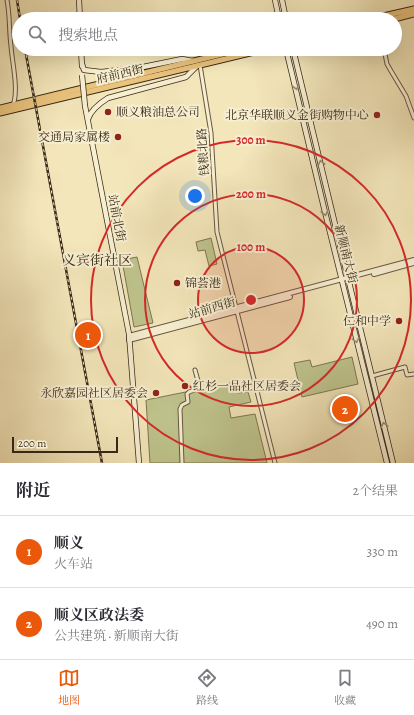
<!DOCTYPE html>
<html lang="zh">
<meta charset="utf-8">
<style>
:root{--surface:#fff;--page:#f7f7f7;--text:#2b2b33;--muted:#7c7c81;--line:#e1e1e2;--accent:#ea580c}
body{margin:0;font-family:Alegreya,"Noto Serif SC",serif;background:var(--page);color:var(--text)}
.scale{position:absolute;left:12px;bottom:10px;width:106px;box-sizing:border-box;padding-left:4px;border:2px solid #382917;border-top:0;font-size:11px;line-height:14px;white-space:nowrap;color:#382917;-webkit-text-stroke:3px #f7efd2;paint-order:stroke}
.you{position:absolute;left:195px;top:196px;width:14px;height:14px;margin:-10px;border:3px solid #fff;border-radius:50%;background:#1a73e8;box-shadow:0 0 0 6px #1a73e833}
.badge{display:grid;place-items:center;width:26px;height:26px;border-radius:50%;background:var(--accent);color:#fff;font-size:13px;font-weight:700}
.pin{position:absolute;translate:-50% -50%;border:2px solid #fff;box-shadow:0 1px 4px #0006}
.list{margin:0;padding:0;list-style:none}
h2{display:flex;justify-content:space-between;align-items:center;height:52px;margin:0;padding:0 16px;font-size:17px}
h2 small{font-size:13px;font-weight:400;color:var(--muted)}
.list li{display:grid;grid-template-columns:26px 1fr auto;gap:12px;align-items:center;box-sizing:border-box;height:72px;padding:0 16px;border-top:1px solid var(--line)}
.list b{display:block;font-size:15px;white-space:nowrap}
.list p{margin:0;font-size:13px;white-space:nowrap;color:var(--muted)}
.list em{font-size:13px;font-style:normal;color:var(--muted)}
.icon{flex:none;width:22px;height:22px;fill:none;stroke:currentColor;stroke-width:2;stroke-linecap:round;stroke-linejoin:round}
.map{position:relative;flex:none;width:414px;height:463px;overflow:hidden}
.search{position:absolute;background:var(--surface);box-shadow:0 4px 16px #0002;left:12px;right:12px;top:12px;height:44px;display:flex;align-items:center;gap:10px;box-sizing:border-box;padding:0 14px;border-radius:22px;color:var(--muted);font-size:15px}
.sheet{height:196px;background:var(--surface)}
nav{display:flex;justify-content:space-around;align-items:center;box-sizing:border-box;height:56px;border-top:1px solid var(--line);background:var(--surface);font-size:11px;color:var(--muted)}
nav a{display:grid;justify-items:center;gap:2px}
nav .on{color:var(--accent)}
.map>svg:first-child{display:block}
.green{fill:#bfc48d;stroke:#7c7652}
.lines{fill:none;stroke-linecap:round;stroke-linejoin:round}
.minor-casing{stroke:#675840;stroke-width:5}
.tertiary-casing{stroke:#675840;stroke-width:6}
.secondary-casing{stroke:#382917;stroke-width:6}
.primary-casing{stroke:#382917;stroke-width:7}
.minor{stroke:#f7efd2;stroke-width:3}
.tertiary{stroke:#f7efd2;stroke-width:4}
.secondary{stroke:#f7efd2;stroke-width:4.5}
.primary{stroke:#eac37d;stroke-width:5}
.rail-casing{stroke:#382917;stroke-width:2.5}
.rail{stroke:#f7efd2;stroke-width:1;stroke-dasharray:3;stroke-linecap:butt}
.secondary-bridge-casing{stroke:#382917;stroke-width:6;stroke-linecap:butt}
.secondary-bridge{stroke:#f7efd2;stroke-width:4.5}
.oneway{stroke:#988c74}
.ring{fill:none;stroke:#d62828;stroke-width:2}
.poi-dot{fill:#8f2418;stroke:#f7efd2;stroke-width:1.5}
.labels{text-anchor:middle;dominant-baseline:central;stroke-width:4;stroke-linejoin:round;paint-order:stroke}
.street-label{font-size:12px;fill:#382917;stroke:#f7efd2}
.poi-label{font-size:12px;fill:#382917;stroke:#f7efd2;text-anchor:end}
.quarter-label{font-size:14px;fill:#382917;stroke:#f7efd2}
.centre{fill:#d62828;stroke:#f7efd2;stroke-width:2}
.ring-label{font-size:12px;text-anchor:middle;font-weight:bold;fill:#d62828;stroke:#f7efd2;stroke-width:4;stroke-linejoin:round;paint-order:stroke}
</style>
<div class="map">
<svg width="414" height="463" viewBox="0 0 414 463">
<rect width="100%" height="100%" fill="#f3e6ba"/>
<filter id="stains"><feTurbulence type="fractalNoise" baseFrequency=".005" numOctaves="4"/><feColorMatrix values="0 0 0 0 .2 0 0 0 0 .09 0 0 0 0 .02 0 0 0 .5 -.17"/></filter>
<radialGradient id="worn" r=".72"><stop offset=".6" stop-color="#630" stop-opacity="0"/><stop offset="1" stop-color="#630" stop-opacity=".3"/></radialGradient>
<path class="green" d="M211,238L217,264L209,266L205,250L198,251L196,242Z
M137,257L153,323L134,327L122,260Z
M352,357L358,384L302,397L294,363L310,360L312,367Z
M235,382L238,393L248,392L251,402L229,407L231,418L255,414L267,463H150L146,400Z"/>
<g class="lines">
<g class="minor-casing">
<path id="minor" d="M7,0C10,15 9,31 11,46C12,62 19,90 13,105
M384,49L387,64L391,71L406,96L414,118
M200,65L211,133L217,232L275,463
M372,376L405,367L407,375L414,374
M182,463L180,409L182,405L188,402L187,394L189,392L200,388L195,370"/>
</g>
<g class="tertiary-casing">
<path id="tertiary" d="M374,274L414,263
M129,336L414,260
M129,340L290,297"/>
</g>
<g class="secondary-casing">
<path id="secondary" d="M79,0L80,19
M275,0L279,19
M282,0L286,19
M81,49L82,66
M286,49L324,208L387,463
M293,49L347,274L393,463
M82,64L84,70L101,72L138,68L182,59L193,61
M85,106L129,334L139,463
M88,119C91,110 100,103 108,98L186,77L197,66"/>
</g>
<g class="primary-casing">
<path id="primary" d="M370,19L414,9
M394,19L414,14
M0,108L243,49
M0,113L267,49"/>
</g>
<use href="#minor" class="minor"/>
<use href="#tertiary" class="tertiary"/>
<use href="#secondary" class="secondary"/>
<use href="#primary" class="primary"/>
<g class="rail-casing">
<path id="rail" d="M17,0L20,19
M25,49L102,463"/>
</g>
<use href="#rail" class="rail"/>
<g class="secondary-bridge-casing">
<path id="secondary-bridge" d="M82,75L85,106"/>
</g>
<use href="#secondary-bridge" class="secondary-bridge"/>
</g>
<defs><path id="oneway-chevron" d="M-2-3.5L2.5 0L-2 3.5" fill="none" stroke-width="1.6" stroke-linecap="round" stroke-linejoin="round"/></defs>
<g class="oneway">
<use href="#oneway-chevron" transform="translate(296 87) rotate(76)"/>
<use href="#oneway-chevron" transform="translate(321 163) rotate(-103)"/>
<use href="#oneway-chevron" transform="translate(325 213) rotate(76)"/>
<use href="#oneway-chevron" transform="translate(356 340) rotate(76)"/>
<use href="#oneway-chevron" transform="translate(384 425) rotate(-104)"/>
</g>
<circle cx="251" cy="300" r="53" fill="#d62828" fill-opacity=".12"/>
<g class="ring">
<circle cx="251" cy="300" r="53"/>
<circle cx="251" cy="300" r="106"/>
<circle cx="251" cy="300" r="160"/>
</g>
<g class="poi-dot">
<circle cx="108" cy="112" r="4"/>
<circle cx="377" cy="115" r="4"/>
<circle cx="118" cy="137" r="4"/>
<circle cx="177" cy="283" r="4"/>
<circle cx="399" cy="321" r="4"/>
<circle cx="185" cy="386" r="4"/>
<circle cx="156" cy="393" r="4"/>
</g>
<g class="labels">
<g class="street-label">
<text transform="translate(120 74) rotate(-13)">府前西街</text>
<text transform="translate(203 152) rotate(-94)">钱粮北路</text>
<text transform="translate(117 218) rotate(79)">站前北街</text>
<text transform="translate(346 254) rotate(76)">新顺南大街</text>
<text transform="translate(212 308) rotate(-16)">站前西街</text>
</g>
<g class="poi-label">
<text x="116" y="112" text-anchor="start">顺义粮油总公司</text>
<text x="369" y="115">北京华联顺义金街购物中心</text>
<text x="110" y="137">交通局家属楼</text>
<text x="185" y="283" text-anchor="start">锦荟港</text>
<text x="391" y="321">仁和中学</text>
<text x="193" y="386" text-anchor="start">红杉一品社区居委会</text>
<text x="148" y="393">永欣嘉园社区居委会</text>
</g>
<g class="quarter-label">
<text x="97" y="260">义宾街社区</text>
</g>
</g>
<circle cx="251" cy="300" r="6" class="centre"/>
<g class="ring-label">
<text x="251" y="144">300 m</text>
<text x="251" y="198">200 m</text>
<text x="251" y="251">100 m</text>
</g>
<rect width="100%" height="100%" filter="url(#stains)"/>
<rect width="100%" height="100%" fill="url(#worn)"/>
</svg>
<div class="scale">200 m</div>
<div class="you"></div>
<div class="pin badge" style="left:88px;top:335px">1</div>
<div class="pin badge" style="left:345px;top:409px">2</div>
<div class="search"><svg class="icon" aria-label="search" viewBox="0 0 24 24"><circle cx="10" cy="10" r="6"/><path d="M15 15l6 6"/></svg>搜索地点</div>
</div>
<section class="sheet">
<h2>附近<small>2个结果</small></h2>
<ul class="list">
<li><span class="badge">1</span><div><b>顺义</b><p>火车站</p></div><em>330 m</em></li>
<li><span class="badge">2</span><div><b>顺义区政法委</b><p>公共建筑 · 新顺南大街</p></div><em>490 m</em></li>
</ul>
</section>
<nav>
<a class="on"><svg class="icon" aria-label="map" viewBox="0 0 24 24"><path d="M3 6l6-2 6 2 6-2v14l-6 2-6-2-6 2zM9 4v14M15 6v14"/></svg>地图</a>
<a><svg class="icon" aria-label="directions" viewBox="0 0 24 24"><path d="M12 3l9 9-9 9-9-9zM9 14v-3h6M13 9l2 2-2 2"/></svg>路线</a>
<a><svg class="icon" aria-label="saved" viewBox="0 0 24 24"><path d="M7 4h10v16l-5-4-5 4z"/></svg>收藏</a>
</nav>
